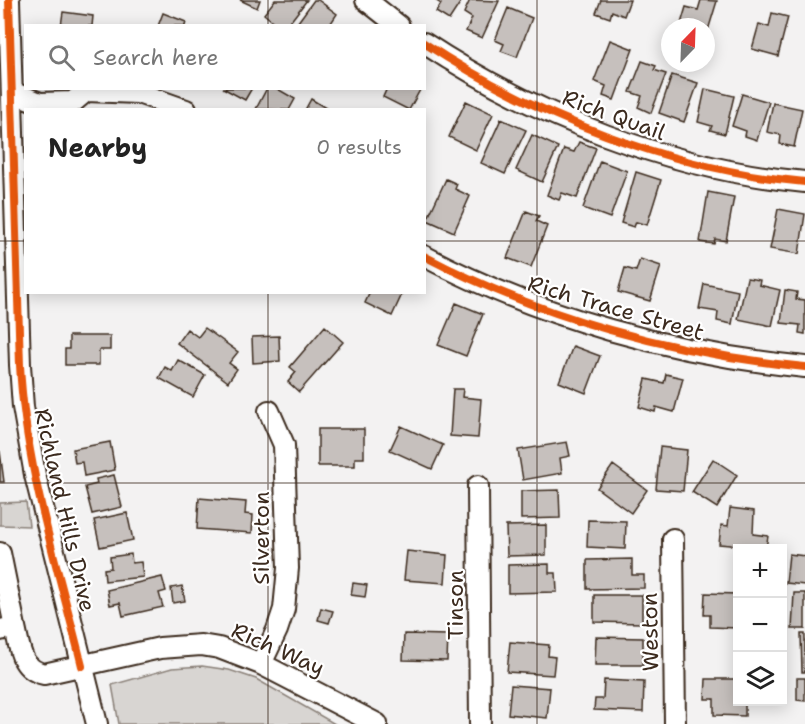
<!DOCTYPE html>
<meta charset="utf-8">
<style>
:root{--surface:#fff;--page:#f6f6f6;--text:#222;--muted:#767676;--line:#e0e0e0}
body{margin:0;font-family:"Shantell Sans",sans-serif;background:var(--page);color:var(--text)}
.controls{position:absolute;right:18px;bottom:18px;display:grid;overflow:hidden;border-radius:0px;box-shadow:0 3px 15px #0003}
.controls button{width:54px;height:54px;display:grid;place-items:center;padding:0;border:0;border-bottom:2px solid var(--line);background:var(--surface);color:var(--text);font:30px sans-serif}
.compass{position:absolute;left:661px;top:18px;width:54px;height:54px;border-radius:50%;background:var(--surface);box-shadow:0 3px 15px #0003;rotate:23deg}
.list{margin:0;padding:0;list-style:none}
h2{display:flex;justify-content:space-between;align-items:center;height:78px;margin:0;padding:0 24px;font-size:26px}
h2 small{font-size:20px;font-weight:400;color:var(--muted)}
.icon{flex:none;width:33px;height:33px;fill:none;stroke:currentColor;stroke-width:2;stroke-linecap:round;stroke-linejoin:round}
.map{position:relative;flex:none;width:805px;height:724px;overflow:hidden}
.search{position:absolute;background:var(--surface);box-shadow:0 3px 15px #0003;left:24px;top:24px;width:402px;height:66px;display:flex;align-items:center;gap:15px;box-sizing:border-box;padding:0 21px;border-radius:0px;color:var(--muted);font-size:22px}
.panel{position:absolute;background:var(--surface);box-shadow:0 3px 15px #0003;left:24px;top:108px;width:402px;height:186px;border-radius:0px}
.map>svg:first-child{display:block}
.green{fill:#d8d5d2;stroke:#8a8078;stroke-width:1.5}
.building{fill:#c6c0bd;stroke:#3b2a1e;stroke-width:1.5}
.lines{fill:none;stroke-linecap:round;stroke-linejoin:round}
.minor-casing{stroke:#3b2a1e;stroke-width:24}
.minor{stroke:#fff;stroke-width:20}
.cycleway-casing{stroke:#fff;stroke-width:11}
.cycleway{stroke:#e8590c;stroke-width:8}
.grid{fill:none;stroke:#3b2a1e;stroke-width:1.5;stroke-opacity:0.55}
.labels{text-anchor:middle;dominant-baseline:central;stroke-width:4.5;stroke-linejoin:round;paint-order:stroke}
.street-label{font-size:22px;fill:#3b2a1e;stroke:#fff}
</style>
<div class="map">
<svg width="805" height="724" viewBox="0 0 805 724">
<rect width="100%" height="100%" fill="#f3f2f2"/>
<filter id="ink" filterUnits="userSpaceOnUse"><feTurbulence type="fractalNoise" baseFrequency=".0167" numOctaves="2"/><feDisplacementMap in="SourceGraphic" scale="12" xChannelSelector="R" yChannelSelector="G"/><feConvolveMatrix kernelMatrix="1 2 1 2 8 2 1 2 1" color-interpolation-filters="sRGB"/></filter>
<g filter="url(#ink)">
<path class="green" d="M26,502L29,526L0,525V503Z
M202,666L229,670L256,679L335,724H119L112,685L172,668Z"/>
<path class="building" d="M240,0H260L257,8Z
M275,0H307L287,26H278L264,14Z
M314,0H318L337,14L329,26H295Z
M435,0H462L449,20L436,12L441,4Z
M470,0L499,1L482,38L466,31L472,18L464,13Z
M601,0H630L624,16L612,11L610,18L596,13Z
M701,0L717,1L706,37V27H680L686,7L698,10Z
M508,8L532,18L517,57L501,51L504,44L495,40Z
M63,12L93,16L92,26H61Z
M163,13L186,22L185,26H158Z
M772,13L788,17L778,56L752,49L759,24L769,27Z
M610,40L633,49L614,100L603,96L606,86L594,81Z
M642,61L656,66L654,70L666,74L651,113L638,107L642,96L630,92Z
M672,75L698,83L684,122L659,113Z
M223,88H252L245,100Z
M267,88H276L295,99L289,110L256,109Z
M387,88H421L409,110L383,97Z
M705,89L734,96L725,134L710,130L712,126L698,122Z
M742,94L769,102L757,140L745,136L746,131L732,126Z
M311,99L329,110H305Z
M466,101L493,114L476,150L449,137Z
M773,103L802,109L794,147L780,144L781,135L767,132Z
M501,119L526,130L505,174L481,163Z
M532,135L558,147L542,182L516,170Z
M579,142L596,148L577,198L562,193L559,200L547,195L564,149L574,152Z
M600,161L627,171L610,218L583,208Z
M636,172L661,180L647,225L636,222L634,227L621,223Z
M446,179L457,184L455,189L470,196L454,232L427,220Z
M708,192L734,197L726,241L715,239L714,244L700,242Z
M778,209L805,214L799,254L770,249Z
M526,211L539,216L536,221L547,226L531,267L507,258Z
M640,259L661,266L650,301L618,292L625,268L636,271Z
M747,278L760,280L759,285L780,290L772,326L738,319Z
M704,284L738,291L732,324L717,321L718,312L699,309Z
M785,290L797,292L796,299L805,300V334L799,333L800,325L781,323Z
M370,292H403L392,316L365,303Z
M456,303L483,314L466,356L438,345Z
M325,326L343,342L299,392L288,382L296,372L290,367Z
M205,328L238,352L229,363L237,369L228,382L177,343L187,329L198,337Z
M69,336H110V350H99V365H65V349H69Z
M279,336L280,361L253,363L252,337Z
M573,346L600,356L586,393L559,382Z
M178,360L205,375L193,397L159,378L165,367L172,371Z
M666,374L683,378L674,412L656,407L655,412L639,407L646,379L664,383Z
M453,389H463L462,397L481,399L478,438L450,436Z
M401,426L443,445L432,469L390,450Z
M318,429H364V458H355V466H318Z
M110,442L115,470L84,476L82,462L75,463L73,449Z
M567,442L570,456L560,458L562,473L523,480L518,450Z
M660,447L687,450L683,491L656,489Z
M0,451L4,482H0Z
M713,459L737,475L717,508L692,492Z
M613,465L647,490L631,513L597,488Z
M114,475L122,507L92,514L85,487L97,484L96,479Z
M559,490L560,518L521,519V491Z
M199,498L246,502L245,514L253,515L252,533L197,529Z
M730,508L754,511L753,534L768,536L766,548L719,544L721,525L728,526Z
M127,513L133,540L100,547L94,520Z
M588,520L626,521L625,549L587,547Z
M546,525V555L507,556L506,526Z
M407,551L447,555L445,583L404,580Z
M131,554L132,563L141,562L143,577L105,581L104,569L111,568L110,557Z
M789,554L805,556V585L786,583Z
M632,559V575H644V588L587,589V560Z
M549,564V573H556L557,592L508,593V565Z
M162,577L166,591L159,593L163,607L123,616L120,603L110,605L107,590Z
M353,583L367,585L365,597L351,595Z
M182,586L185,601L173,603L171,588Z
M705,593L738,594V628L710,627V615H704Z
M794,593H805V629H792Z
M594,595H642V623L594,622Z
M321,608L333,611L329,623L318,620Z
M404,634L448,635L447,661L403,660Z
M801,634H805V672H802Z
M596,637L643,638V665H595Z
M510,642L549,645L548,656L555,657L553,675L507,672Z
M797,678H805V701L797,700Z
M706,679H738V702H745V716L714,715V699H705Z
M604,680L644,682L643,712L594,710L595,699H603Z
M511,685L550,688L547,718L508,714Z"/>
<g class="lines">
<g class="minor-casing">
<path id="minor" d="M9,0L20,365L23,407L35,475L97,724
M366,0L399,26
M424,43C535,116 672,170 805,182
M82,88L86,91L138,93L186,110
M12,92L40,103L73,102L86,91
M424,256C542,318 674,354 805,367
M478,486L480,724
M673,539L675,724
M0,553L15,627
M0,630L15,627C20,648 20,669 44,674L160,648L201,645L219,648L261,664L377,724
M261,664L277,630L284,609L288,568L284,445L269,411"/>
</g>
<use href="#minor" class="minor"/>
<g class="cycleway-casing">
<path id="cycleway" d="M9,0L20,365C25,467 58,567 82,666
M424,43C535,116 672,170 805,182
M424,256C542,318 674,354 805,367"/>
</g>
<use href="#cycleway" class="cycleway"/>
</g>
</g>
<path class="grid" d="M268,0V26M537,0V724M268,88V110M0,241H26M424,241H805M268,292V724M0,483H805"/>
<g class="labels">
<g class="street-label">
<text transform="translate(614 115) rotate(20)">Rich Quail</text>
<text transform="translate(616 308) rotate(16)">Rich Trace Street</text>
<text transform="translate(65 510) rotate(77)">Richland Hills Drive</text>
<text transform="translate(261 538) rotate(-90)">Silverton</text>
<text transform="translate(455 605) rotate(-90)">Tinson</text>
<text transform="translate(650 632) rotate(-91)">Weston</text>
<text transform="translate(278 649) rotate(24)">Rich Way</text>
</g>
</g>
</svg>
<div class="controls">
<button>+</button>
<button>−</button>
<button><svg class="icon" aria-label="layers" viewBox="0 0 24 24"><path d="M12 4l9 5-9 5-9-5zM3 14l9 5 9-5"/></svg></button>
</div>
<svg class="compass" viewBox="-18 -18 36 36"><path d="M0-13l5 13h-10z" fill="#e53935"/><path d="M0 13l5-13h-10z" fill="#767676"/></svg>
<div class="search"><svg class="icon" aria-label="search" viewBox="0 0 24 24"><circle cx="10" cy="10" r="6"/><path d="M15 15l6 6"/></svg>Search here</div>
<section class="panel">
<h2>Nearby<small>0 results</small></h2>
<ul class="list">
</ul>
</section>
</div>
